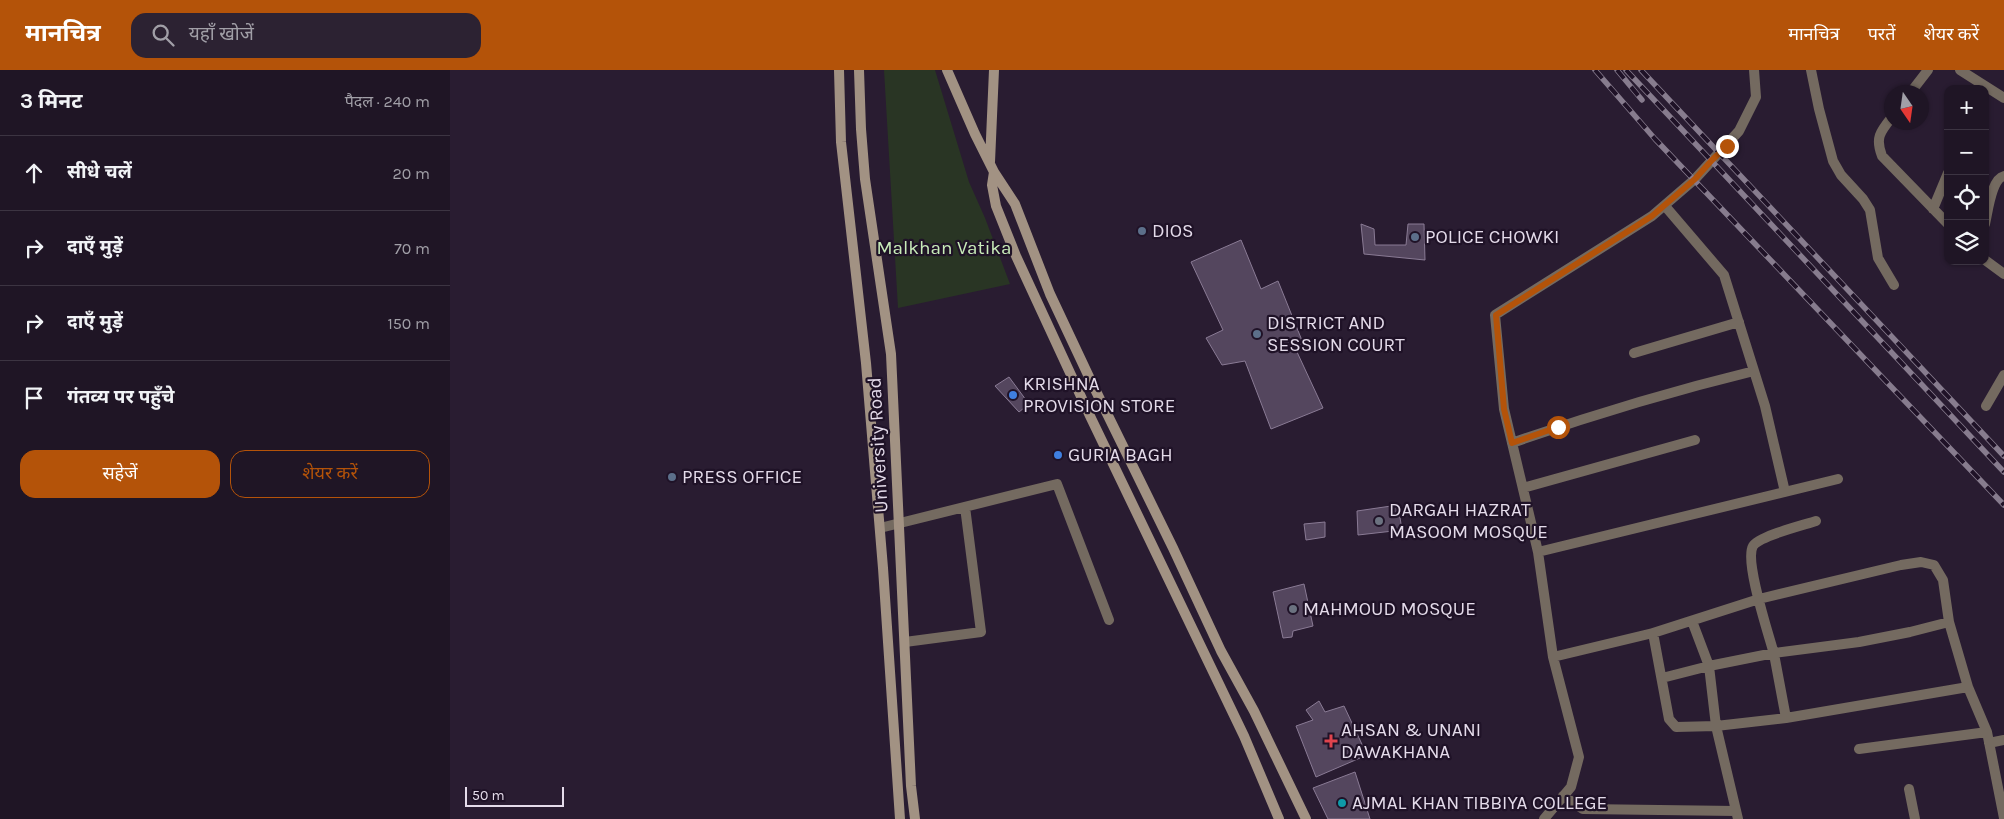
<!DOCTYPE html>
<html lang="hi">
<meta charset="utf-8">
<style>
:root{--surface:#1f1525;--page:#2c2232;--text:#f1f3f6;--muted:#a19fa7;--line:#3c3442;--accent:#b45309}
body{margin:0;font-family:Karla,"Noto Sans Devanagari",sans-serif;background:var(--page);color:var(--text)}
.controls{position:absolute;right:15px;top:15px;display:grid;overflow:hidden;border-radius:10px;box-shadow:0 1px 4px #0004}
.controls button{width:45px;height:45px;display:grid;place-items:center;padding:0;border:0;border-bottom:1px solid var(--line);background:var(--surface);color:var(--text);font:25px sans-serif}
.compass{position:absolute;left:1434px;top:15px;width:45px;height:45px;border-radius:50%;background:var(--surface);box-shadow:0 1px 4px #0004;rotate:167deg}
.scale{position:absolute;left:15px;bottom:12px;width:99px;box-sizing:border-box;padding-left:5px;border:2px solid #e4dbea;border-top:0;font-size:14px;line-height:18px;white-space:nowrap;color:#e4dbea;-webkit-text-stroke:4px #1f1227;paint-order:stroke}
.stop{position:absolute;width:15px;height:15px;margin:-11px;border:4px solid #b45309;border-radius:50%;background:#fff}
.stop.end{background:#b45309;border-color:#fff;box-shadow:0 1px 5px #0008}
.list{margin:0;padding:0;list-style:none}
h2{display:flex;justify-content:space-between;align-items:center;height:65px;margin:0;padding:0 20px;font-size:21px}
h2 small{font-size:16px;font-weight:400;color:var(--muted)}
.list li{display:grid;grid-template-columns:32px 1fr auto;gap:15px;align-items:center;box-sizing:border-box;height:75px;padding:0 20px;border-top:1px solid var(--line)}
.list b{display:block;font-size:19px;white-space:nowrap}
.list em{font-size:16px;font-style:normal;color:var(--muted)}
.actions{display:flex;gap:10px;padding:15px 20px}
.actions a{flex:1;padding:11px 0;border:1px solid var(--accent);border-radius:15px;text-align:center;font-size:18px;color:var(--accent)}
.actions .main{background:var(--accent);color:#fff}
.icon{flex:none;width:28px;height:28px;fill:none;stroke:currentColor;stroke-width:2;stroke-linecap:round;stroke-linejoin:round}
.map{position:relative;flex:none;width:1554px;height:749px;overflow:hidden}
header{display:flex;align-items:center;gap:30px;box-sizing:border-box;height:70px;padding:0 25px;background:var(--accent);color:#fff}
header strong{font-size:24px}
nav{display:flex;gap:28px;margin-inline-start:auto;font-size:18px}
.search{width:350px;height:45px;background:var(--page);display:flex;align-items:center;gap:12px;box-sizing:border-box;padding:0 18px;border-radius:15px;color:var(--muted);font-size:19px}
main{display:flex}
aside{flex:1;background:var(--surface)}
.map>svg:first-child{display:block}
.green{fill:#293524}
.building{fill:#54465e;stroke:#8a7b95}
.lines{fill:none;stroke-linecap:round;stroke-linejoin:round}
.minor{stroke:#746a60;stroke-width:10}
.secondary{stroke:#a29283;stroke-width:10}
.rail-casing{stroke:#877c8e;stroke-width:5.5}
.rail{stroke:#1f1227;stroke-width:4;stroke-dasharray:11;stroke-linecap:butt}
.route{stroke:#b45309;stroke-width:6}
.service-dot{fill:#5c6f8a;stroke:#1f1227;stroke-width:2}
.shop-dot{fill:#3f7fe0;stroke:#1f1227;stroke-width:2}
.worship-dot{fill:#6b7280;stroke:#1f1227;stroke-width:2}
.health-dot{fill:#e0444e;stroke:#1f1227;stroke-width:2}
.culture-dot{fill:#0f9aa8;stroke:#1f1227;stroke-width:2}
.labels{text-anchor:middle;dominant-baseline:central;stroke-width:4.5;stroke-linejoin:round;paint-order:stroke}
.poi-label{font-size:19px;fill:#e4dbea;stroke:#1f1227;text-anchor:start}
.park-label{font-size:19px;fill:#c8ecb9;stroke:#1f1227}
.street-label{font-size:19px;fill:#e4dbea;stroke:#1f1227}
</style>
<header>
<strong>मानचित्र</strong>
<div class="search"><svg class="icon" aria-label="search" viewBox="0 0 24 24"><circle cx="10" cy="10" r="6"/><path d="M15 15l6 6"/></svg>यहाँ खोजें</div>
<nav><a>मानचित्र</a><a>परतें</a><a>शेयर करें</a></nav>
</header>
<main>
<aside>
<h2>3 मिनट<small>पैदल · 240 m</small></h2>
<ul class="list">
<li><svg class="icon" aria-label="ahead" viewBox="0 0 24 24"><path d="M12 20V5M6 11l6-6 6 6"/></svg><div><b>सीधे चलें</b></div><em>20 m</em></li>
<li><svg class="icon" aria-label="right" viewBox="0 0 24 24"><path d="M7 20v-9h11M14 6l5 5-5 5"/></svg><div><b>दाएँ मुड़ें</b></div><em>70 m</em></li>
<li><svg class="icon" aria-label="right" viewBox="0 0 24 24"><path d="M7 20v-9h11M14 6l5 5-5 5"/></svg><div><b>दाएँ मुड़ें</b></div><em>150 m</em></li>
<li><svg class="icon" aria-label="arrive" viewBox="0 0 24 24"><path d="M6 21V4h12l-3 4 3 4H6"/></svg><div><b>गंतव्य पर पहुँचे</b></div></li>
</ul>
<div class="actions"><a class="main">सहेजें</a><a>शेयर करें</a></div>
</aside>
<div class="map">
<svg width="1554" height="749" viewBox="0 0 1554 749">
<rect width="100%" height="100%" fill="#291c31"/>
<path class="green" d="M434,0H485L519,112L535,148L560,214L448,238Z"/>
<path class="building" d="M911,154L924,159L925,175H956L958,154H974L975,190L914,184Z
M791,170L811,219L828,211L855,278L847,282L873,338L821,359L795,291L772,295L756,268L773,260L741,192Z
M559,307L579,334L569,342L545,316Z
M948,435L952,460L908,465L907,441Z
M875,452V467L856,470L854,454Z
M854,514L863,556L843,561L842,567L833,568L823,522Z
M869,631L875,642L894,636L917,685L866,707L846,656L863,650L856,640Z
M905,702L920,749H878L863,718Z"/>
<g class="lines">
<path class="minor" d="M1361,0L1369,39L1383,91L1391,105L1413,129L1420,140L1428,188L1444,215
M1510,0L1554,28
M1461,22L1478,0
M1442,47C1430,62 1425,68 1432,86L1498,154
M1215,136L1274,205L1315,336L1335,422
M1483,139L1498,103
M1535,154C1538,142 1541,109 1554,106
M1535,190L1554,204
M1184,283L1289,252
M1536,336L1554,305
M1062,373C1142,345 1222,321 1304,301
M1073,418L1245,370
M430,458L607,414L659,550
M1088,482L1388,409
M1242,551L1259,596L1266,656L1288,749
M1203,563L1219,649L1226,657L1266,656L1336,648L1518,617
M455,572L531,562L515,437
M1103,587L1203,563L1309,529L1451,495L1471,492L1484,495L1493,510L1499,552L1518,617L1537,662L1554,748
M1212,608L1259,596L1324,583L1409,572L1460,562L1499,552
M1336,648C1332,627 1328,605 1324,584C1319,565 1294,491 1303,476C1309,466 1354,455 1366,451
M1539,673L1554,670
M1409,679L1537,662
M1459,719L1465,749
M1113,726L1133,739L1286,741
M1094,749L1121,717L1129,687L1103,587L1088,482L1054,339L1045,245L1202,146L1245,109L1289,61L1306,27L1304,0"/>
<path class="secondary" d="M389,0L391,72L416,293L433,498L450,749
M409,0L411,59L415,109L441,284L461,716L465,749
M497,0L525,64L544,102L565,134L600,224L640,309L723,478L771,581L804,641L856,749
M540,92L544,0
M544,102L542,115L546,136L566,186L640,346L794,666L829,749"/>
<g class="rail-casing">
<path id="rail" d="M1145,0L1205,69L1554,435
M1167,0L1192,30
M1176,0L1554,402
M1191,0L1554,386"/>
</g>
<use href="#rail" class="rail"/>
</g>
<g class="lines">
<path class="route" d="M1108,357L1062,373L1054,339L1046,245L1202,146L1245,109L1262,90L1277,76"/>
</g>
<g class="service-dot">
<circle cx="692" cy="161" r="5"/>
<circle cx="965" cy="167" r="5"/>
<circle cx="807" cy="264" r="5"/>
<circle cx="222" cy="407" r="5"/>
</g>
<g class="shop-dot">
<circle cx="563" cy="325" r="5"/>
<circle cx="608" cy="385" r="5"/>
</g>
<g class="worship-dot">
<circle cx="929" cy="451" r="5"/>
<circle cx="843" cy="539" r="5"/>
</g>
<path class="health-dot" d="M878.5 663.5h5v5h5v5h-5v5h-5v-5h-5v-5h5z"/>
<circle class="culture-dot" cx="892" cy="733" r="5"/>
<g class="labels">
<g class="poi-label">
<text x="702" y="161">DIOS</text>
<text x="975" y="167">POLICE CHOWKI</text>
<text x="817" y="253">DISTRICT AND<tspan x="817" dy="22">SESSION COURT</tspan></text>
<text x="573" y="314">KRISHNA<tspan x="573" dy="22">PROVISION STORE</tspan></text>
<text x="618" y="385">GURIA BAGH</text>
<text x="232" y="407">PRESS OFFICE</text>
<text x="939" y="440">DARGAH HAZRAT<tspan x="939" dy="22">MASOOM MOSQUE</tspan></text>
<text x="853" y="539">MAHMOUD MOSQUE</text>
<text x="891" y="660">AHSAN &amp; UNANI<tspan x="891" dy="22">DAWAKHANA</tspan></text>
<text x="902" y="733">AJMAL KHAN TIBBIYA COLLEGE</text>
</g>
<g class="park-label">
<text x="494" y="178">Malkhan Vatika</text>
</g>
<g class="street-label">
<text transform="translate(428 375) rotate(-93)">University Road</text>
</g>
</g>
</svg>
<div class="controls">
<button>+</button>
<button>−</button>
<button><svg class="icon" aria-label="locate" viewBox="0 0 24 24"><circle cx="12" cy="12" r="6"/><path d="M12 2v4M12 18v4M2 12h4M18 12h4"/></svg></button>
<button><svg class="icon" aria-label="layers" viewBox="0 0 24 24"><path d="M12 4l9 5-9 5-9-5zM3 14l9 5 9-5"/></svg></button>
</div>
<svg class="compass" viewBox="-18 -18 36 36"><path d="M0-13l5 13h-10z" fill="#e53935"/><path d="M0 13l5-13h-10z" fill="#a19fa7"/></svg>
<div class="scale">50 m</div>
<div class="stop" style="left:1108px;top:357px"></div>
<div class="stop end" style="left:1277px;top:76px"></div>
</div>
</main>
